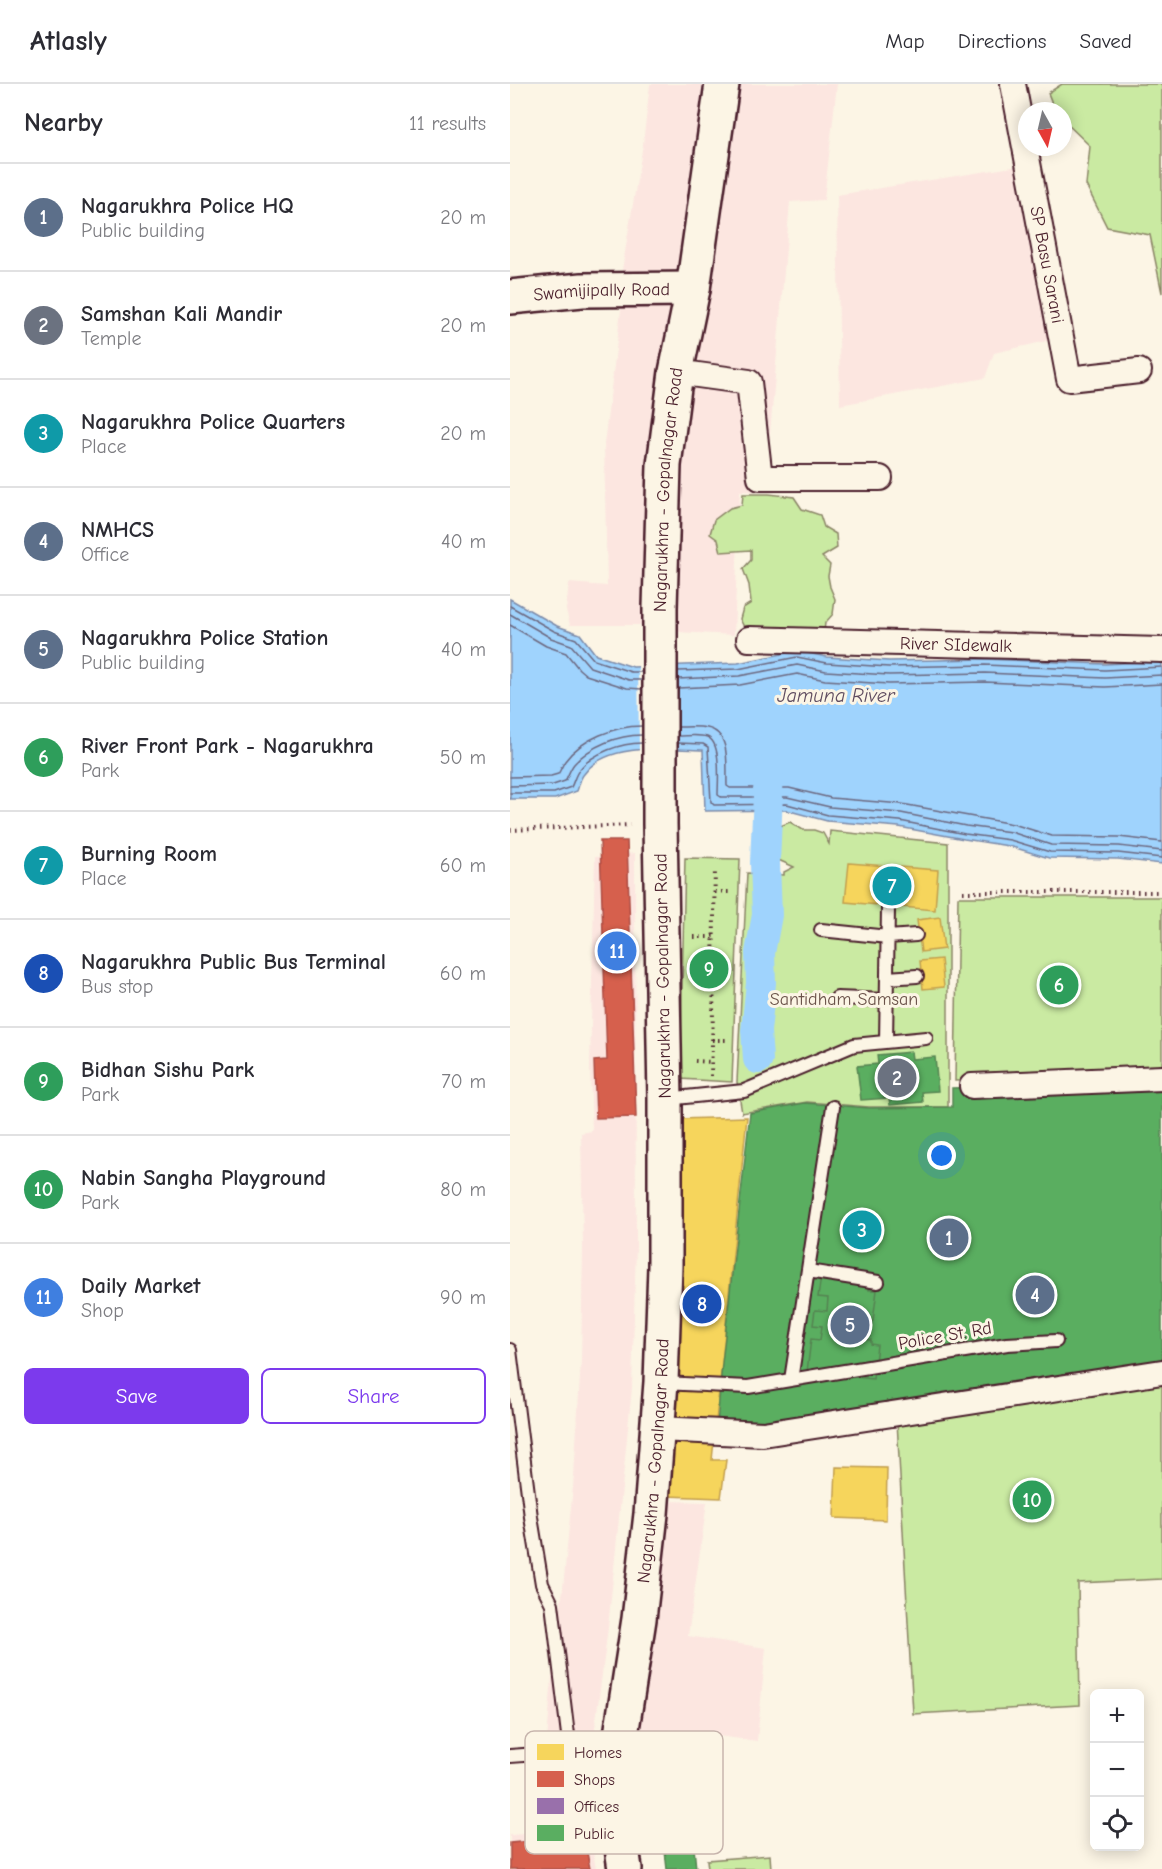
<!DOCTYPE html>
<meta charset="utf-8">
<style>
:root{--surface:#fff;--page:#f7f7f7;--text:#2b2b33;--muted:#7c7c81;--line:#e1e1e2;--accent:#7c3aed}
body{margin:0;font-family:"Comic Neue",sans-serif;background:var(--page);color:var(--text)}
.controls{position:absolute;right:18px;bottom:18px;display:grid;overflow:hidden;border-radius:9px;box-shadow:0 3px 15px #0003}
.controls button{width:54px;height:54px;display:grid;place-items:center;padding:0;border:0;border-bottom:2px solid var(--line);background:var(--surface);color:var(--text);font:30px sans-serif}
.compass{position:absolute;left:508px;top:18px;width:54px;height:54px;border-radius:50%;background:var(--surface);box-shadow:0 3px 15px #0003;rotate:172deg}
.you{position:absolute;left:432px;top:1072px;width:21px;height:21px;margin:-15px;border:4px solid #fff;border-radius:50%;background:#1a73e8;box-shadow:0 0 0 9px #1a73e833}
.badge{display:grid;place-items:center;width:39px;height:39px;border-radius:50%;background:var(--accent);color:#fff;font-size:20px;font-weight:700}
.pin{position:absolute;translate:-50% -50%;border:3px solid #fff;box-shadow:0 2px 6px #0006}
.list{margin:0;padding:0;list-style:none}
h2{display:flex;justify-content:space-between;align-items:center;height:78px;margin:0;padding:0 24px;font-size:26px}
h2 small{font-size:20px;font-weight:400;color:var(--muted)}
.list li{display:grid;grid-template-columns:39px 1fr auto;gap:18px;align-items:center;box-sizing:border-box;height:108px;padding:0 24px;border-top:2px solid var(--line)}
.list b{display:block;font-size:22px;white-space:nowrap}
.list p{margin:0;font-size:20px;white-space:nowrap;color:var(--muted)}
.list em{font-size:20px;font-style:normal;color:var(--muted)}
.actions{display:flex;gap:12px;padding:18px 24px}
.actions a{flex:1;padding:14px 0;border:2px solid var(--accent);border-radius:9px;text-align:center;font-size:21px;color:var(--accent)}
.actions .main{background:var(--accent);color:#fff}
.icon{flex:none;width:33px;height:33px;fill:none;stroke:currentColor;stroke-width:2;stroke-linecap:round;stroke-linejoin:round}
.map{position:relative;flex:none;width:652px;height:1785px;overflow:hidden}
header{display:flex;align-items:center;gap:36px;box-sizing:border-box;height:84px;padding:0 30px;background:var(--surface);border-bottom:2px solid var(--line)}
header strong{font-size:28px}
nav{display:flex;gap:33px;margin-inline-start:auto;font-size:21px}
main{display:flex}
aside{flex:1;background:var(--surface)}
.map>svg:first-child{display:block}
.built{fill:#fce6e0}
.green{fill:#caeaa2;stroke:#8a8466;stroke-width:1.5}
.water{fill:#9fd3fd;stroke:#7d8ba9;stroke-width:1.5}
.pier{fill:#fcf5e5}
.homes{fill:#f6d55c;stroke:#c29e4d;stroke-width:1.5}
.shops{fill:#d6604d;stroke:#ac4c43;stroke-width:1.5}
.offices{fill:#9970ab;stroke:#815885;stroke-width:1.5}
.public{fill:#5aae61;stroke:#558351;stroke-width:1.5}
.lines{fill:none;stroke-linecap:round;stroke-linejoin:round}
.shore{stroke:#6c677f;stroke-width:1.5}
.canal{stroke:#9fd3fd;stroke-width:30}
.lane-casing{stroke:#4a1f2b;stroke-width:16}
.street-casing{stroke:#4a1f2b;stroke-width:28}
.secondary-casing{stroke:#4a1f2b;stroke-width:38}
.path{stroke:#4a1f2b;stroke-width:4;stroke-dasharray:1.5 4.5;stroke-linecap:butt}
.lane{stroke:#fcf5e5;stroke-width:12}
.street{stroke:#fcf5e5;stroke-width:24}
.secondary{stroke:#fcf5e5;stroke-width:33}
.labels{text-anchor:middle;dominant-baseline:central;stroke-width:6;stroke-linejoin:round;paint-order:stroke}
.street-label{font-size:18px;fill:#4a1f2b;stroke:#fcf5e5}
.park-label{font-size:18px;fill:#6a5249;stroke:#fcf5e5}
.water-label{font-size:20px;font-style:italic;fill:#5f4c60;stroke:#fcf5e5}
.key{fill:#fcf5e5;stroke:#c7b5ad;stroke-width:1.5}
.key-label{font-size:16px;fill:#4a1f2b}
</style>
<header>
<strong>Atlasly</strong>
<nav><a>Map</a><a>Directions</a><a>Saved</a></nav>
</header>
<main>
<aside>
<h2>Nearby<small>11 results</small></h2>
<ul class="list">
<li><span class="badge" style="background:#5c6f8a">1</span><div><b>Nagarukhra Police HQ</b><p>Public building</p></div><em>20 m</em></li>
<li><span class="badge" style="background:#6b7280">2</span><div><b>Samshan Kali Mandir</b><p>Temple</p></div><em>20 m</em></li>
<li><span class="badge" style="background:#0f9aa8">3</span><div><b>Nagarukhra Police Quarters</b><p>Place</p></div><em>20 m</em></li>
<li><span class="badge" style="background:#5c6f8a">4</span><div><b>NMHCS</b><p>Office</p></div><em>40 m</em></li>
<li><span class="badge" style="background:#5c6f8a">5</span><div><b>Nagarukhra Police Station</b><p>Public building</p></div><em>40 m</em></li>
<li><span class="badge" style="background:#2e9e5b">6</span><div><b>River Front Park - Nagarukhra</b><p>Park</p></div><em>50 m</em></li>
<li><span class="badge" style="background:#0f9aa8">7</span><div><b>Burning Room</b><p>Place</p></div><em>60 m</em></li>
<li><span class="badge" style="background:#1a4fb4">8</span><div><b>Nagarukhra Public Bus Terminal</b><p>Bus stop</p></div><em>60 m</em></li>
<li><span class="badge" style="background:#2e9e5b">9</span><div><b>Bidhan Sishu Park</b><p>Park</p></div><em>70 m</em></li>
<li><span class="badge" style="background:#2e9e5b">10</span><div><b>Nabin Sangha Playground</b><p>Park</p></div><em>80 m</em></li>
<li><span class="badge" style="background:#3f7fe0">11</span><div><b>Daily Market</b><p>Shop</p></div><em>90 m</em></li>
</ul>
<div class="actions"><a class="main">Save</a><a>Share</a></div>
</aside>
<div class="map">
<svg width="652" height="1785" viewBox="0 0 652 1785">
<rect width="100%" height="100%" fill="#fcf5e5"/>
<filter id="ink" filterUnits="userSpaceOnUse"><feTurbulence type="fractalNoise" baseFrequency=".0167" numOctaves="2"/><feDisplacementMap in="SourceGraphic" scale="12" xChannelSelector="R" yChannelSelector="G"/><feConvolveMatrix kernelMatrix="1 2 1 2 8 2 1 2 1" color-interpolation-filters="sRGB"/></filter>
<g filter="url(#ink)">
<path class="built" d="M140,0H198L143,541H60L56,526L59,499L97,502L94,360L113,210L111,192L133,60Z
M227,0H327L314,116L280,118L255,408L230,407L224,551L167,548L169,393Z
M509,82L541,256L484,269L475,294L330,321L327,111Z
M125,769L126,1162L122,1304L98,1544L79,1690V1745L86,1785H0V1751L30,1749L43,1578L53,1504L64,1392L71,1276L73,1165L71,1049L82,1047L80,983L85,773Z
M154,1417L197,1418L178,1552L256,1564L247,1657L160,1646L154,1711L160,1761L127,1765L118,1716Z"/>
<path class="green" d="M552,0H652V209L640,151L597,143L576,101L580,62L553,36V27H545L538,9Z
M233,410H259L284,413L292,425L310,431L314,443L326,450L327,464L312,473L320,481L318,492L320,503L325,515L323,530L315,539L312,563L235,545L230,535L233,524L241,519L239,501L233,485L241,476V466L211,468L208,456L200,450L204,436L220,424L232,421Z
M280,738L293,746H304L313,749L319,760L320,747L438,759V1023H359L297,1018L232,1029L227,998L237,789L274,791V788L284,783C266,774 247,773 260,746Z
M175,774L230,775L222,998L170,995Z
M448,813H652V989L445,997Z
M652,1295V1495L568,1499L570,1621L403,1630L387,1337Z
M260,1771L261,1785H198L197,1776Z"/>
<path class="water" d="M0,515L47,542L70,550L86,571L123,583L228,579L287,567L317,573L379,577L475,575L595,580L652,577V780L608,775L539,774L499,762L454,755L389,743L317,737L276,726L195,727L193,666C159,665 96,658 74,690C70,694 69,702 67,707L45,715H0Z"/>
<path class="pier" d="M168,578V668H129L128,579Z"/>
<path class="homes" d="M339,779L428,786L425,826L335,818Z
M430,833L434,865L411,868L407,836Z
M431,875L434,903L413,905L410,877Z
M339,1024L378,1029L377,1034H385L381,1075L332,1068L333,1058L326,1057L330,1026L339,1027Z
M237,1033L202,1376H216L211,1414L156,1412L167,1035Z
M337,1072L370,1078L368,1086L380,1088L376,1110L384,1114L371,1186L354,1183L352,1195L327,1191L329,1181L320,1179L335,1094L324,1091L326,1078L336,1079Z
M215,1281L225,1282L222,1318H212Z
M326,1383L377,1384L376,1436L324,1434Z"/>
<path class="shops" d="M90,757H117L126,1033L86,1034L84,977L97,976Z
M74,1752L80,1785H0V1759Z"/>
<path class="offices" d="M545,1156L550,1247L498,1250L493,1158Z"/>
<path class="public" d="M401,968L402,975L425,973L428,1007L412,1008L413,1018L380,1021L379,1014L351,1016L347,982L368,980L367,971Z
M652,999V1293L206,1355L212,1280L240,1029L295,1019L359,1024L442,1023V1004Z
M311,1192L360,1199L359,1206H367L363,1237L355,1238L362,1239L360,1253L353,1252L352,1255L361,1256V1260L367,1261L363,1295L297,1288L301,1255L310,1256L312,1242L303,1241L305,1226L317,1227L318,1214L308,1213Z
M184,1764L186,1785H157L155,1767Z"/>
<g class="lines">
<path class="shore" d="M0,522L44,547L66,555L84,576L121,588H132
M0,530L41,554L61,561L80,583L119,596H132
M0,541L36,562L56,569L69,585L76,591L117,604L132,605
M168,587L228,585L287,573L317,579L379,583L475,581L595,586L652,583
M168,595L229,592L287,581L316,587L379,591L475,589L595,594L652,591
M168,604L230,601L287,590L315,596L379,600L475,598L595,603L652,600
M168,643C177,643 188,642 197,644C222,649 216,683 217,702L220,704H279L321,714L392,720L503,740L542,752L609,753L652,758
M168,652C177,652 188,650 197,653C212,658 208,697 208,711L211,713H277L320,723L391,729L456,742L501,748L541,761L609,762L652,767
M168,659L193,660L198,663L201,718L204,721L277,720L318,731L390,737L455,750L500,756L540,768L608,769L652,774
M0,693L41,692L48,690C51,686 52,681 55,677C71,655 105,642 132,642
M0,702L43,701L55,697C58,692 60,685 64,680C80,662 108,651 132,651
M0,709H44L61,703C64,698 65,690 70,685C83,669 111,659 132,659"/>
<path class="canal" d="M248,975L246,947L251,899L250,869L257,831L255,779L259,686"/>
<g class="lane-casing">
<path id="lane" d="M311,846L378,853L406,851
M377,894L407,892
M327,914L377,916
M376,958L378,824
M156,1015L234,1007L344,961L416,954
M298,1187L368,1198
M0,1266L21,1433L32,1500L42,1520L60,1667
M281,1296L323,1023
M152,1299L238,1303L497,1260L546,1257
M0,1672L107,1664"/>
</g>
<g class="street-casing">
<g id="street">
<path id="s1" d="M503,0L559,295L629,287"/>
<path d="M166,288L239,298L250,394H370"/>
<path id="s2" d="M239,555L652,566"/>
<path d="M462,1002L652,994"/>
<path d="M148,1345L253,1350L652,1288"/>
</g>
</g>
<g class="secondary-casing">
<g id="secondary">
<path id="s3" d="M0,213L72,206L183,205"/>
<path id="s4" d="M115,1785L107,1729L109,1664L129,1535L141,1430L151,1298L155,1182V1015L150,740V524L154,381L166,288L183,205L212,0"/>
</g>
</g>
<path class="path" d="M0,746L120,741
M205,808H223
M453,808H652
M184,853H204
M195 888a8 8 0 1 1 16 0a8 8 0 1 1-16 0Z
M203,881L205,785
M211,888H223
M202,956H218
M185,977L202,978
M201,992L204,896"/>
<use href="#lane" class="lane"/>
<use href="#street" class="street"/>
<use href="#secondary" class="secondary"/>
</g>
</g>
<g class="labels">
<g class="street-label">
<text stroke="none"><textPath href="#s1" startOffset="184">SP Basu Sarani</textPath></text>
<text stroke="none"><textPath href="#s3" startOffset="92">Swamijipally Road</textPath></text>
<text stroke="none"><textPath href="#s4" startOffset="1383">Nagarukhra - Gopalnagar Road</textPath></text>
<text stroke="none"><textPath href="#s2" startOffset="207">River SIdewalk</textPath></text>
<text transform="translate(153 892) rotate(-91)">Nagarukhra - Gopalnagar Road</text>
<text transform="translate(435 1252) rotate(-10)">Police St. Rd</text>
<text stroke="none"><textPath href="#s4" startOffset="411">Nagarukhra - Gopalnagar Road</textPath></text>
</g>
<g class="park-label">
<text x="334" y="915">Santidham Samsan</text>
</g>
<g class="water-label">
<text x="326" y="611">Jamuna River</text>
</g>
</g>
<rect x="15" y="1647" width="198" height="123" rx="9" class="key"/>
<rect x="27" y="1660" width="27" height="16" fill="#f6d55c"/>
<rect x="27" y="1687" width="27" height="16" fill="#d6604d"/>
<rect x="27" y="1714" width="27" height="16" fill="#9970ab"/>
<rect x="27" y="1741" width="27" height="16" fill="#5aae61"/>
<g class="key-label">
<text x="64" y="1674">Homes</text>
<text x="64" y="1701">Shops</text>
<text x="64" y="1728">Offices</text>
<text x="64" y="1755">Public</text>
</g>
</svg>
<div class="controls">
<button>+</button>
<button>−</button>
<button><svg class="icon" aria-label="locate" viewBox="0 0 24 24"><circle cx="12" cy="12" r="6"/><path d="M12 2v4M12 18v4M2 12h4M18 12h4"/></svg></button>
</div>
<svg class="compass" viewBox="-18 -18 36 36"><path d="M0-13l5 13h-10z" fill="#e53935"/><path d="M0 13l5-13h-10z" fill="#7c7c81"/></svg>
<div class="you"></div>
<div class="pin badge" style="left:439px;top:1154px;background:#5c6f8a">1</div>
<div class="pin badge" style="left:387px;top:994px;background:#6b7280">2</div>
<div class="pin badge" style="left:352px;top:1146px;background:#0f9aa8">3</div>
<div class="pin badge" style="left:525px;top:1211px;background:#5c6f8a">4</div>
<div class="pin badge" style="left:340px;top:1241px;background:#5c6f8a">5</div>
<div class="pin badge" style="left:549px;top:901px;background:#2e9e5b">6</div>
<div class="pin badge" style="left:382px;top:802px;background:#0f9aa8">7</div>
<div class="pin badge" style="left:192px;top:1220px;background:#1a4fb4">8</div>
<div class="pin badge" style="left:199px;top:885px;background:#2e9e5b">9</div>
<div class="pin badge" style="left:522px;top:1416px;background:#2e9e5b">10</div>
<div class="pin badge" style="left:107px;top:867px;background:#3f7fe0">11</div>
</div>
</main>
